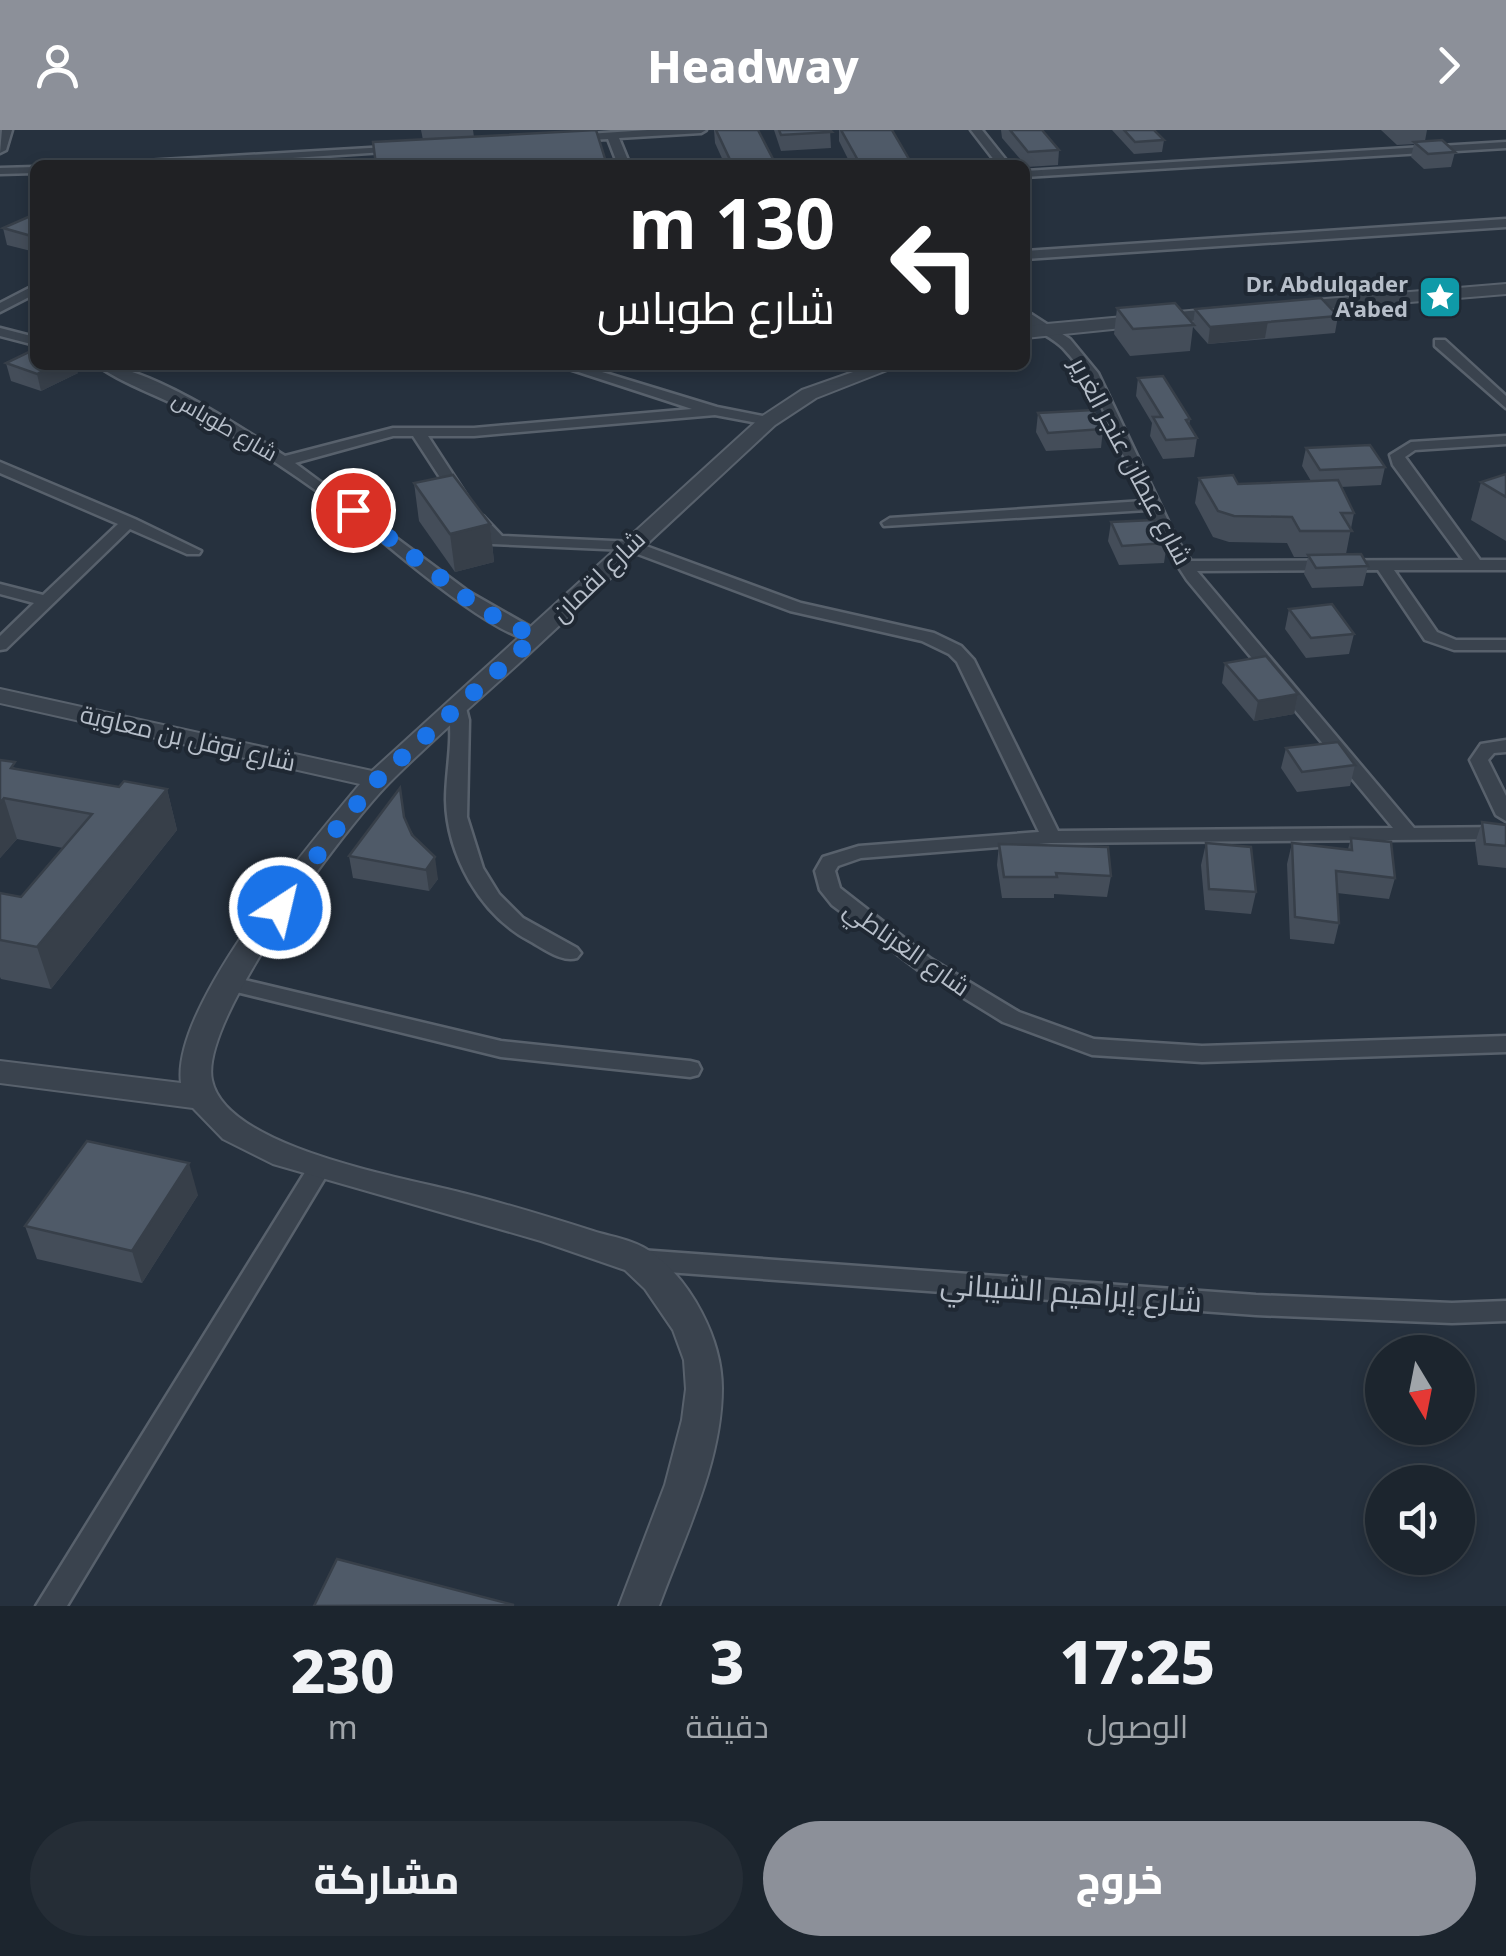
<!DOCTYPE html>
<html lang="ar">
<head>
<meta charset="utf-8">
<style>
  :root { --surface:#1c252e; --page:#252d36; --text:#f1f3f6; --muted:#a0a5aa; --line:#3a424a; --accent:#8c9099 }
  body { margin:0; font-family:"Noto Sans",Cairo,sans-serif; background:var(--page); color:var(--text); direction:rtl; height:100vh; display:flex; flex-direction:column; font-size:38px; white-space:nowrap }
  * { box-sizing:border-box; margin:0 }
  p { font-size:32px; color:var(--muted) }
  .icon { flex:none; width:55px; height:55px; fill:none; stroke:currentColor; stroke-width:2; stroke-linecap:round; stroke-linejoin:round }
  .map { position:relative; height:1476px; overflow:hidden; direction:ltr }
  .panel { display:flex; flex-direction:column; background:var(--surface); flex:1 }
  .panel>* { flex:none }
  .banner { position:absolute; left:30px; top:30px; width:1000px; height:210px; border-radius:15px; box-shadow:0 5px 15px #0003,0 0 0 2px var(--line); direction:rtl; background:#202124; color:#fff; overflow:hidden }
  .needle { width:65px; rotate:170deg }
  .controls { position:absolute; left:1365px; top:1205px; display:grid; gap:20px }
  .controls a { display:grid; place-items:center; width:110px; height:110px; border-radius:50%; background:var(--surface); box-shadow:0 5px 15px #0003,0 0 0 2px var(--line); font-size:50px }
  .pin { position:absolute; display:grid; place-items:center; width:85px; height:85px; color:#fff; margin:-42px; border:5px solid #fff; border-radius:50%; box-shadow:0 2px 10px #0007 }
  .me { position:absolute; width:110px; margin:-55px; rotate:35deg; stroke-linejoin:round; filter:drop-shadow(0 0 8px #0008) }
  .turn { display:flex; align-items:center; gap:35px; height:210px; padding:0 30px; font-size:45px }
  .turn .icon { width:130px; height:130px; stroke-width:2.5 }
  .turn b { display:block; font-size:70px; line-height:85px }
  .eta { display:flex; justify-content:space-evenly; align-items:center; height:170px; text-align:center }
  .eta b { font-size:60px; font-weight:800; line-height:70px }
  .primary-button { display:flex; gap:20px; margin-top:auto; padding:20px 30px }
  .primary-button a { flex:1; height:115px; border-radius:60px; background:var(--accent); color:#fff; font-size:40px; font-weight:800; line-height:115px; text-align:center }
  .primary-button a+a { background:var(--page); color:var(--text) }
  header { display:flex; justify-content:space-between; align-items:center; height:130px; padding:0 30px; background:var(--accent); color:#fff; font-size:45px; font-weight:800 }
  .map>svg:first-child { display:block }
  .lines { fill:none; stroke-linecap:round; stroke-linejoin:round }
  .minor-casing { stroke:#58616c; stroke-width:5 }
  .tertiary-casing { stroke:#58616c; stroke-width:4 }
  .minor { fill:#3a434e; fill-rule:evenodd }
  .tertiary { fill:#3a434e; fill-rule:evenodd }
  .wall { fill:#444d59 }
  .shaded-wall { fill:#373f49 }
  .building { fill:#4f5a68; stroke:#373f49; stroke-width:2.5 }
  .route { stroke:#1a73e8; stroke-width:18; stroke-dasharray:0 32.4 }
  .labels { text-anchor:middle; stroke-width:8; stroke-linejoin:round; paint-order:stroke }
  .far-poi-label { font-size:22px; font-weight:bold; fill:#b6bec9; stroke:#1f2833; text-anchor:end }
  .far-street-label { font-size:22px; fill:#b6bec9; stroke:#1f2833 }
  .street-label { font-size:25px; fill:#b6bec9; stroke:#1f2833 }
  .near-street-label { font-size:30px; fill:#b6bec9; stroke:#1f2833 }
</style>
</head>
<body>
<header><svg class="icon" aria-label="forward" viewBox="0 0 24 24"><path d="M9 5l7 7-7 7"/></svg>Headway<svg class="icon" aria-label="person" viewBox="0 0 24 24"><circle cx="12" cy="8" r="4"/><path d="M4 21q1-7 8-7t8 7"/></svg></header>
<div class="map">
<svg width="1506" height="1476" viewBox="0 0 1506 1476">
  <rect width="100%" height="100%" fill="#26313e"/>
  <g class="lines">
    <g class="minor-casing">
      <g id="minor">
        <polygon points="2,0 12,0 6,20 0,23"/>
        <polygon points="648,0 706,0 701,3 619,8 630,35 618,35 608,9 573,11 567,8 573,5"/>
        <polygon points="971,0 982,0 1010,35 998,35"/>
        <polygon points="1506,12 1506,18 1025,47 1025,41"/>
        <polygon points="404,16 404,20 400,21 182,35 122,35 128,32"/>
        <polygon points="35,37 35,43 0,44 0,38"/>
        <polygon points="1506,89 1506,97 1025,129 1025,121"/>
        <polygon points="35,155 35,164 0,182 0,173"/>
        <path d="M1025,180L1070,209L1098,243L1177,410L1191,431L1463,430L1393,335L1390,325L1411,312L1506,306V314L1415,320L1405,327L1480,430H1506V440H1394L1437,502L1456,510H1506V520H1454L1425,510L1378,440L1197,441L1414,698L1506,697V709L1051,713L861,728L838,736L835,741L840,758L931,829L1019,882L1094,909L1202,916L1506,906V922L1202,932L1092,925L1003,892L917,839L832,775L820,760L815,741L823,727L859,716L1039,702L957,532L949,524L922,511L790,481L627,420L492,414L469,389L471,386H483L502,406L635,412L801,473L934,503L961,516L974,530L1058,701L1393,698L1187,450L1161,410L1147,380L884,396L882,393L890,388L1143,371C1121,323 1100,256 1063,218C1052,207 1037,202 1025,191Z"/>
        <polygon points="0,198 35,207 35,215 0,206"/>
        <polygon points="1435,210 1445,210 1506,266 1506,278 1435,216"/>
        <path d="M97,235C147,235 242,298 285,326L393,298H474L692,279L557,235H579L717,277L768,287L775,291L768,295L715,285L474,306H428L467,366L459,371L454,369L413,306H393L295,333L469,462L541,503L544,507L541,511C506,516 405,430 376,406C321,361 261,321 199,286C171,271 120,253 97,235Z"/>
        <polygon points="0,332 135,389 201,421 199,424 187,424 130,399 6,519 0,520 0,506 34,473 0,464 0,454 43,465 118,394 0,343"/>
        <path d="M457,573L466,578L469,590L467,687L483,738L499,764L523,788L577,818L581,823L577,828C561,833 543,818 528,810C480,784 447,725 446,670C446,639 454,610 448,578Z"/>
        <polygon points="1506,610 1506,622 1494,623 1488,630 1506,666 1506,691 1496,685 1470,630 1481,614"/>
        <polygon points="228,846 501,911 690,931 698,933 701,939 698,945 690,947 501,927 220,858 217,853 220,848"/>
        <polygon points="320,1028 328,1031 332,1037 328,1043 67,1476 36,1476 312,1031"/>
        <polygon points="640,1120 1256,1165 1452,1173 1506,1171 1506,1191 1452,1193 1256,1185 640,1140 631,1137 628,1130 631,1123"/>
      </g>
    </g>
    <g class="tertiary-casing">
      <g id="tertiary">
        <polygon points="1506,154 1506,164 1290,182 1281,177 1290,172"/>
        <polygon points="1233,177 1242,182 1239,186 1025,208 1025,196"/>
        <path d="M873,235H900L816,268L775,295C689,375 603,454 518,534C475,573 430,612 389,653C345,698 199,890 212,950C226,1019 408,1048 467,1064C510,1075 552,1088 593,1101C612,1107 635,1110 651,1122C691,1150 722,1209 722,1258C722,1333 684,1407 659,1476H619L665,1355L682,1290L686,1259L684,1230L673,1200L645,1159L625,1140L541,1111L273,1034L223,1009L193,978L0,953V931L181,953C171,876 310,714 360,654L0,573V559L372,641L761,287L802,260Z"/>
      </g>
    </g>
    <use href="#minor" class="minor"/>
    <use href="#tertiary" class="tertiary"/>
  </g>
  <g class="wall">
    <polygon points="421,0 473,0 474,7 423,10"/>
    <polygon points="714,0 758,0 774,31 774,35 725,35 715,13"/>
    <polygon points="774,0 830,0 831,18 781,21"/>
    <polygon points="839,0 892,0 909,29 909,35 851,35 839,11"/>
    <polygon points="1001,0 1042,0 1059,20 1058,35 1027,37 1002,8"/>
    <polygon points="1112,0 1154,0 1164,10 1162,22 1134,24"/>
    <polygon points="1381,0 1427,0 1425,11 1455,22 1451,37 1424,39 1411,27 1414,14 1397,15"/>
    <polygon points="35,84 35,122 7,115 3,98"/>
    <polygon points="1117,178 1193,194 1195,179 1338,186 1335,203 1208,214 1193,197 1190,221 1130,226 1114,204"/>
    <polygon points="6,233 78,243 41,261 11,251"/>
    <polygon points="1138,248 1190,289 1189,296 1197,308 1194,327 1163,329 1150,306 1152,293 1136,266"/>
    <polygon points="1038,283 1103,299 1101,318 1046,321 1036,302"/>
    <polygon points="1306,318 1385,337 1381,355 1341,357 1354,383 1346,424 1368,436 1363,456 1312,458 1304,444 1308,427 1294,427 1287,413 1229,412 1213,407 1195,373 1199,348 1238,354 1311,351 1302,336"/>
    <polygon points="1506,344 1506,411 1471,390 1481,352"/>
    <polygon points="414,353 490,394 494,432 455,442 419,391"/>
    <polygon points="1111,392 1167,413 1164,433 1119,435 1108,411"/>
    <polygon points="1289,479 1354,504 1349,524 1306,528 1285,499"/>
    <polygon points="1225,533 1298,564 1294,584 1254,591 1222,553"/>
    <polygon points="1286,618 1355,635 1350,656 1297,662 1281,638"/>
    <polygon points="0,630 17,639 119,657 167,659 177,700 51,859 1,849 0,847 0,763 21,767 63,718 17,709 0,728"/>
    <polygon points="404,688 438,749 429,761 353,748 349,726"/>
    <polygon points="1482,692 1506,695 1506,738 1478,735 1475,713"/>
    <polygon points="1351,708 1395,748 1389,769 1337,763 1339,793 1334,814 1290,809 1287,734 1292,713 1348,719"/>
    <polygon points="1206,713 1256,762 1251,784 1205,780 1201,735"/>
    <polygon points="999,714 1111,746 1107,767 1054,764 1054,768 1002,768 997,735"/>
    <polygon points="198,1065 142,1153 37,1129 25,1096"/>
  </g>
  <g class="shaded-wall">
    <polygon points="1268,191 1265,208 1208,214 1210,197"/>
    <polygon points="54,235 76,235 78,243 41,261 37,244"/>
    <polygon points="490,394 494,432 455,442 450,404"/>
    <polygon points="1298,564 1294,584 1254,591 1258,571"/>
    <polygon points="167,659 177,700 51,859 37,817"/>
    <polygon points="4,668 17,709 0,728 0,673"/>
    <polygon points="435,727 438,749 429,761 426,740"/>
    <polygon points="189,1033 198,1065 142,1153 132,1121"/>
  </g>
  <g class="building">
    <polygon points="596,0 607,35 376,35 373,12"/>
    <polygon points="716,0 758,0 774,31 732,34"/>
    <polygon points="779,0 830,0 832,2 781,5"/>
    <polygon points="841,0 892,0 909,29 859,32"/>
    <polygon points="1010,0 1042,0 1059,20 1028,22"/>
    <polygon points="1124,0 1154,0 1164,10 1135,12"/>
    <polygon points="1442,10 1455,22 1428,24 1414,12"/>
    <polygon points="35,84 35,107 3,98"/>
    <polygon points="1321,168 1338,186 1210,197 1195,179"/>
    <polygon points="1175,173 1194,195 1133,199 1117,178"/>
    <polygon points="35,219 35,235 54,235 37,244 6,233"/>
    <polygon points="1163,246 1190,289 1186,290 1197,308 1166,310 1153,287 1162,287 1138,248"/>
    <polygon points="1093,280 1103,299 1048,303 1038,283"/>
    <polygon points="1370,315 1385,337 1320,340 1306,318"/>
    <polygon points="1506,344 1506,367 1481,352"/>
    <polygon points="453,345 490,394 450,404 414,353"/>
    <polygon points="1233,345 1238,354 1338,350 1354,383 1341,383 1352,401 1300,401 1292,387 1234,386 1218,381 1199,348"/>
    <polygon points="1154,390 1167,413 1122,416 1111,392"/>
    <polygon points="1361,424 1368,436 1316,438 1308,425"/>
    <polygon points="1332,474 1354,504 1311,508 1289,479"/>
    <polygon points="1266,526 1298,564 1258,571 1225,533"/>
    <polygon points="1338,612 1355,635 1302,642 1286,618"/>
    <polygon points="0,630 15,632 11,638 119,657 124,651 167,659 37,817 0,810 0,763 21,767 92,684 4,668 0,673"/>
    <polygon points="400,658 404,687 412,705 435,727 426,740 349,726"/>
    <polygon points="1482,692 1506,695 1506,716 1485,714"/>
    <polygon points="1351,708 1391,712 1395,748 1336,741 1339,793 1295,787 1292,713 1352,720"/>
    <polygon points="1206,713 1251,717 1256,762 1209,759"/>
    <polygon points="999,714 1108,717 1111,746 1056,743 1057,747 1004,747"/>
    <polygon points="87,1011 189,1033 132,1121 25,1096"/>
    <polygon points="337,1429 514,1475 314,1476"/>
  </g>
  <g class="lines">
    <polyline class="route" points="280,778 334,702 377,650 535,507 482,480 353,380"/>
  </g>
  <defs>
    <g id="sight-square" transform="scale(2.25)"><rect x="-9" y="-9" width="18" height="18" rx="4" fill="#0f9aa8" stroke="#1f2833"/><path d="M0-6L1.8-2.2L6-1.7L2.9 1.2L3.7 5.4L0 3.3L-3.7 5.4L-2.9 1.2L-6-1.7L-1.8-2.2Z" fill="#fff"/></g>
  </defs>
  <g fill-rule="evenodd">
    <use href="#sight-square" x="1440" y="167"/>
  </g>
  <g class="labels">
    <g class="far-poi-label">
      <text x="1408" y="162">Dr. Abdulqader<tspan x="1408" dy="25">A'abed</tspan></text>
    </g>
    <g class="far-street-label">
      <text transform="translate(225 296) rotate(30)" y="8">شارع طوباس</text>
    </g>
    <g class="street-label">
      <text transform="translate(1131 331) rotate(62)" y="9">شارع عبطان عنجر الغرير</text>
      <text transform="translate(598 446) rotate(-44)" y="9">شارع لقمان</text>
      <text transform="translate(188 608) rotate(13)" y="9">شارع نوفل بن معاوية</text>
      <text transform="translate(907 818) rotate(35)" y="9">شارع الغرناطي</text>
    </g>
    <g class="near-street-label">
      <text transform="translate(1071 1163) rotate(4)" y="10">شارع إبراهيم الشيباني</text>
    </g>
  </g>
</svg>
<div class="controls">
<a><svg class="needle" viewBox="-14 -14 28 28"><path d="M0-13l5 13h-10z" fill="#e53935"/><path d="M0 13l5-13h-10z" fill="#a0a5aa"/></svg></a>
<a><svg class="icon" aria-label="sound" viewBox="0 0 24 24"><path d="M4 9h4l5-4v14l-5-4H4zM17 9q2 3 0 6"/></svg></a>
</div>
<div class="pin" style="left:353px;top:380px;background:#d93025"><svg class="icon" aria-label="arrive" viewBox="0 0 24 24"><path d="M6 21V4h12l-3 4 3 4H6"/></svg></div>
<svg class="me" style="left:280px;top:778px" viewBox="-20 -20 40 40"><circle r="17" fill="#1a73e8" stroke="#fff" stroke-width="3"/><path d="M0-11L8 9 0 5-8 9z" fill="#fff"/></svg>
<div class="banner">
<div class="turn"><svg class="icon" aria-label="left" viewBox="0 0 24 24"><path d="M17 20v-9H6M10 6l-5 5 5 5"/></svg><div><b>130 m</b>شارع طوباس</div></div>
</div>
</div>
<section class="panel">
<div class="eta">
<div><b>17:25</b><p>الوصول</p></div>
<div><b>3</b><p>دقيقة</p></div>
<div><b>230</b><p>m</p></div>
</div>
<div class="primary-button"><a>خروج</a><a>مشاركة</a></div>
</section>
</body>
</html>
